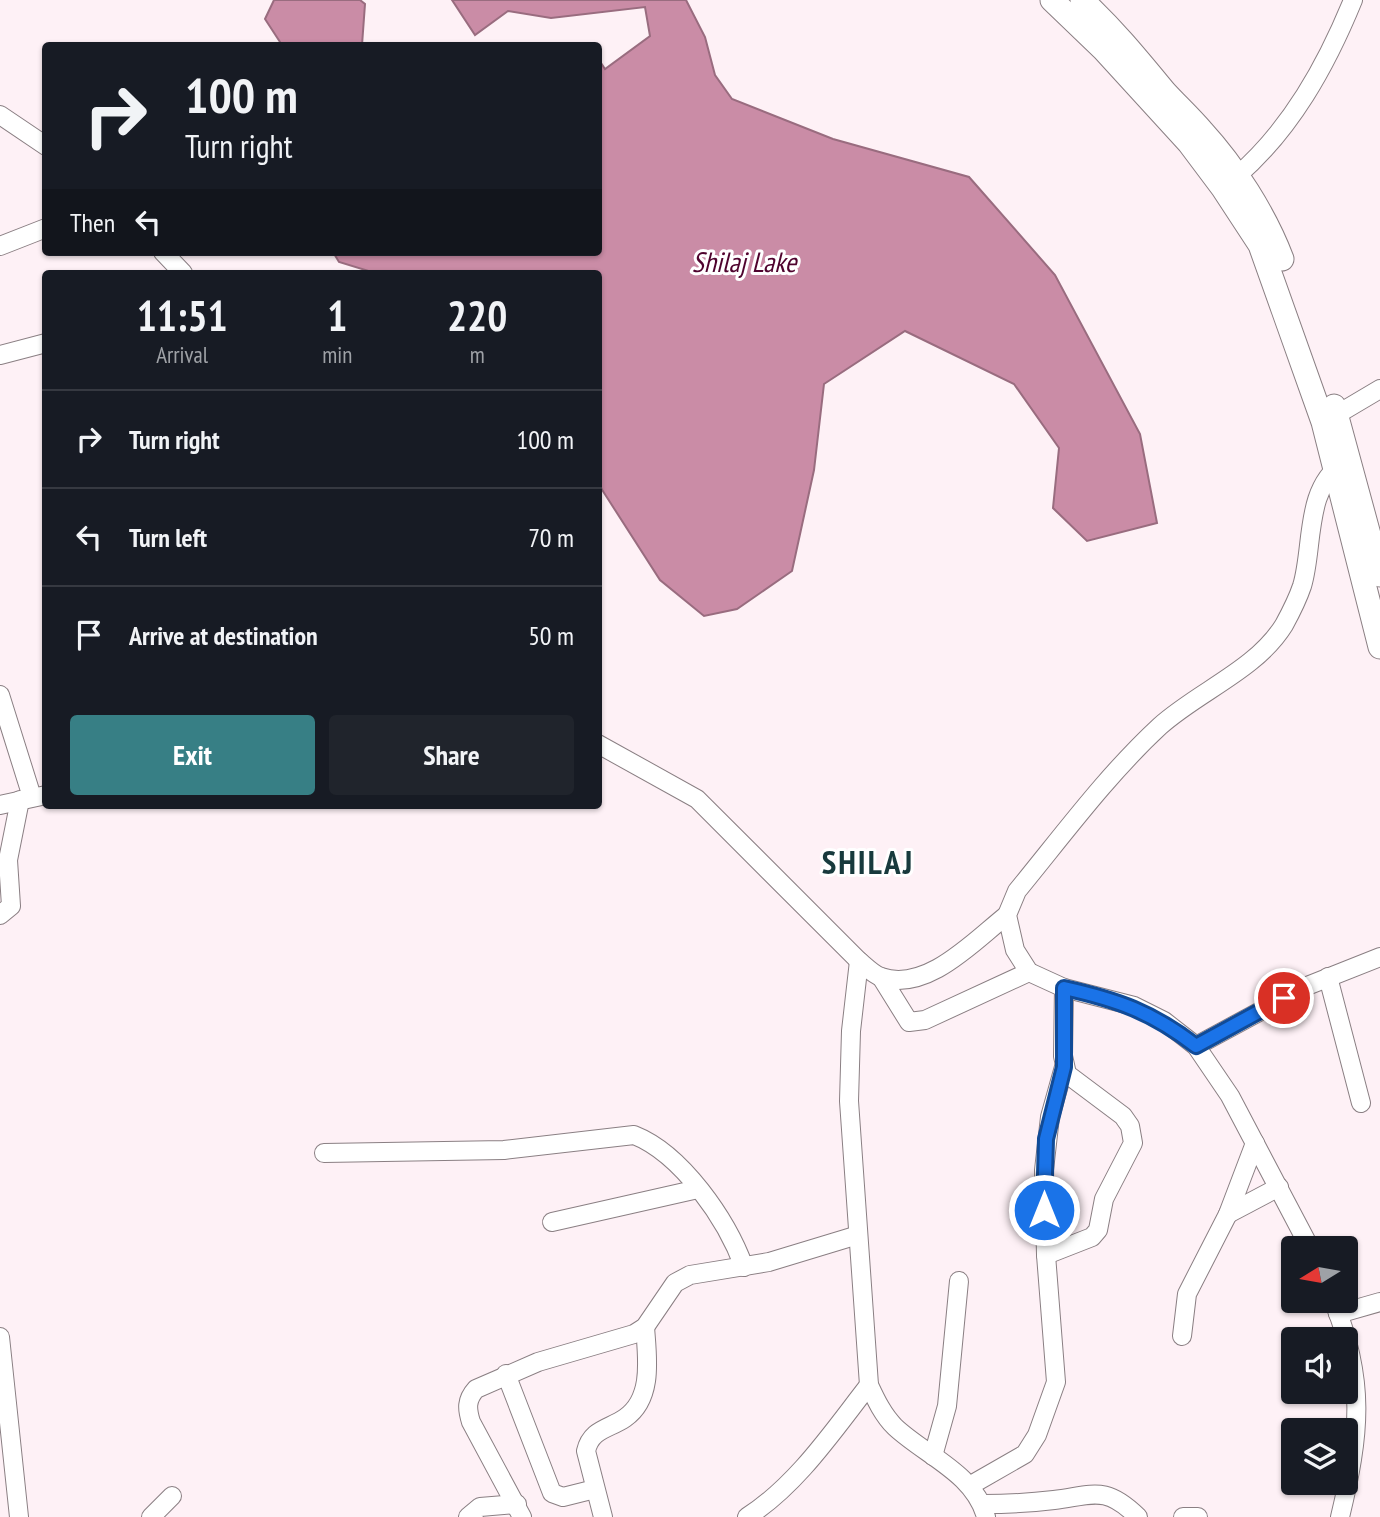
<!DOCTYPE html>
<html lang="en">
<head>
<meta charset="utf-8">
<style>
  :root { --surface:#171b24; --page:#20242c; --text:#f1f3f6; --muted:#9ea1a6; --line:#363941; --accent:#377f85 }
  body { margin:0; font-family:"PT Sans Narrow",sans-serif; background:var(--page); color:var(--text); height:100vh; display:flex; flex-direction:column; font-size:26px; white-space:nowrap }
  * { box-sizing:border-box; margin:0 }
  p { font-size:23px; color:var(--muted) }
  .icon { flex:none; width:38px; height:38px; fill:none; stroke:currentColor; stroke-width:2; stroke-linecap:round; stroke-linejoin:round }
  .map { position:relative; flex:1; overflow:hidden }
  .sheet { position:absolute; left:42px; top:270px; width:560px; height:539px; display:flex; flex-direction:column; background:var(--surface); border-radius:7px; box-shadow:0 2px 5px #0004 }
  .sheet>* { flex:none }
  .guide { position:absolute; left:42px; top:42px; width:560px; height:214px; border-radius:7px; box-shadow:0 2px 5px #0004; background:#171b24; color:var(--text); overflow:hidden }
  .needle { width:46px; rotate:259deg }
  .controls { position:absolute; left:1281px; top:1236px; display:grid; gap:14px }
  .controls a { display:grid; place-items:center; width:77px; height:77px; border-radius:7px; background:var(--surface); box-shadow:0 2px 5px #0004; font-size:35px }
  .pin { position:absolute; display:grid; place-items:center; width:60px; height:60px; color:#fff; margin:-30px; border:4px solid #fff; border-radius:50%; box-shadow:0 2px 7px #0007 }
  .me { position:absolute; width:77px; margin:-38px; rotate:0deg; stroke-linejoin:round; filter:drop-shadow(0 0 5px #0008) }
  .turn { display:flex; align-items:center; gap:24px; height:147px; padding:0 28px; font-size:32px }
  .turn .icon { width:91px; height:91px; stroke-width:2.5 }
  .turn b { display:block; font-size:49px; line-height:60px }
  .then { display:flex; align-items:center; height:66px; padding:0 28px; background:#0003; gap:14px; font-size:26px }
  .eta { display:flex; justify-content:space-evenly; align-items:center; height:119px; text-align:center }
  .eta b { font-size:42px; font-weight:700; line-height:49px }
  .action { display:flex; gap:14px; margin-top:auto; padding:14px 28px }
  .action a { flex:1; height:80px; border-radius:7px; background:var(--accent); color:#fff; font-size:28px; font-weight:700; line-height:80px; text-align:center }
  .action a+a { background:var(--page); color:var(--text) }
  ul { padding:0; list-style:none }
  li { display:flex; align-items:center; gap:21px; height:98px; padding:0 28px; border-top:2px solid var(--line) }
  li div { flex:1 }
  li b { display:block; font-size:26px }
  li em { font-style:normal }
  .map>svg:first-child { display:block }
  .water { fill:#ca8ca6; stroke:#996c7f; stroke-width:2 }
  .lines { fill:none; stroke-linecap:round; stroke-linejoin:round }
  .minor-casing { stroke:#8a7f83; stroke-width:20 }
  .major-casing { stroke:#8a7f83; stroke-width:25 }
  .minor { stroke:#fff; stroke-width:18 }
  .major { stroke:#fff; stroke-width:23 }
  .route-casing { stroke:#114b97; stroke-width:18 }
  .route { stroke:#1a73e8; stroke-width:12 }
  .labels { text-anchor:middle; stroke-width:6; stroke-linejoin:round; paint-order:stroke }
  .water-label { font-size:28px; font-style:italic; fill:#4f032e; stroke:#fff }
  .district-label { font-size:33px; font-weight:bold; letter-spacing:2px; fill:#183a3d; stroke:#fff }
</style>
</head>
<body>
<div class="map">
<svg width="1380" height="1517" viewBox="0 0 1380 1517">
  <rect width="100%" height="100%" fill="#fef1f6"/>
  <g class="water">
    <polygon points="274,0 360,0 365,4 362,45 282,45 265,19"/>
    <polygon points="452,0 686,0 705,37 715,75 732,99 833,139 969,177 1055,275 1140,434 1157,523 1087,541 1053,508 1059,448 1014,384 905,331 824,384 814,470 792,571 737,609 704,616 660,580 599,485 598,273 375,273 339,262 333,252 598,252 599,60 605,69 650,36 645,7 551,18 508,11 475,35"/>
  </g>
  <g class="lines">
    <g class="minor-casing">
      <g id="minor">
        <polyline points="0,115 46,146"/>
        <path d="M1237,176C1291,129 1326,66 1353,0"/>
        <polyline points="0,246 46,228"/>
        <polyline points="163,252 183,273"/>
        <polyline points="0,355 46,343"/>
        <polyline points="1326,421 1380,389"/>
        <polyline points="0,695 32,797"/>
        <path d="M598,744L697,799L859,961C865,966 874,975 881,977C927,993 975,940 1007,915"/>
        <polyline points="0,805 46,795"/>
        <polyline points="0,915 11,906 8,860 20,800"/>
        <path d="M859,961L851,1031L849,1101L869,1385C876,1400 883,1415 895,1427C926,1456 974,1473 986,1517"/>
        <polyline points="881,977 909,1022 925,1020 1029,972"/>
        <polyline points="1328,977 1361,1103"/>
        <polyline points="1196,1046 1307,986 1380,957"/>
        <path d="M324,1153L504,1150L634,1135C682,1154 727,1220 744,1267"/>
        <polyline points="1228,1214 1279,1187"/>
        <polyline points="552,1222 698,1189"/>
        <path d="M1310,1248L1230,1096L1196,1046L1164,1021L1134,1006L1064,988L1029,972L1015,950L1007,915L1017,891C1063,835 1107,775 1160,726C1199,691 1256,670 1284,625C1290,614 1298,598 1302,586C1314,547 1304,489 1343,463"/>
        <polyline points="1046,1255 1092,1237 1098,1230 1104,1199 1133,1143 1130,1126 1123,1116 1067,1074 1063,1056 1064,988"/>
        <path d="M1333,1300C1366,1381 1360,1434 1340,1517"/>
        <polyline points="1338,1314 1380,1302"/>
        <polyline points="1182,1336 1187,1294 1228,1214 1255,1143"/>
        <polyline points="0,1337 19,1517"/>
        <polyline points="506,1374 552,1493 563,1497 595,1489"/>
        <polyline points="933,1456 947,1406 959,1281"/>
        <polyline points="971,1485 1025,1454 1037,1435 1056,1382 1046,1255 1044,1170 1050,1117 1064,1067"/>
        <path d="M983,1504C1006,1504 1030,1503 1054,1500C1094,1495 1105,1485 1138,1517"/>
        <polyline points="151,1517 172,1496"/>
        <polyline points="468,1517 480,1507 517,1504"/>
        <path d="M522,1517L471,1422C467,1409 466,1400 476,1389L538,1362L634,1334L645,1327L675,1283L690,1275L769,1262L858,1235"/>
        <path d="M603,1517L586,1451C591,1429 609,1429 625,1418C654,1398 647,1356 645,1327"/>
        <path d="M747,1517C797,1485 833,1431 869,1385"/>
        <polyline points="1183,1517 1198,1517"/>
      </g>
    </g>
    <g class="major-casing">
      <g id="major">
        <polyline points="1052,0 1104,50 1189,143 1222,187 1260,245 1323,422 1380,647"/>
        <path d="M1082,0C1115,31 1136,57 1165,92C1177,105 1190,117 1202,131C1234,166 1265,214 1282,259"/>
        <polyline points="1334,406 1380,575"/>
      </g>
    </g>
    <use href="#minor" class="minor"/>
    <use href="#major" class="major"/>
  </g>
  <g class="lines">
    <g class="route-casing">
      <path id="route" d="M1044,1210L1046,1139L1064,1067V988C1118,1000 1152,1012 1196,1046L1284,998"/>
    </g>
    <use href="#route" class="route"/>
  </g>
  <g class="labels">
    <g class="water-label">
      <text x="744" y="272">Shilaj Lake</text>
    </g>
    <g class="district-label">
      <text x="868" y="874">SHILAJ</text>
    </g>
  </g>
</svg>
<div class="controls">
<a><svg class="needle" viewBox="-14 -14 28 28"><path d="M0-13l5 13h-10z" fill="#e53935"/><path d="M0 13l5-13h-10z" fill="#9ea1a6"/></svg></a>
<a><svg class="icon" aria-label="sound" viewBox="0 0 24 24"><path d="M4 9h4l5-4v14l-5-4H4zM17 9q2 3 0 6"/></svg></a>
<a><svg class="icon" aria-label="layers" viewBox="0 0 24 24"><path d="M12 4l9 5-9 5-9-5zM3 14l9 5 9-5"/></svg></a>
</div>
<div class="pin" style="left:1284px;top:998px;background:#d93025"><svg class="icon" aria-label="arrive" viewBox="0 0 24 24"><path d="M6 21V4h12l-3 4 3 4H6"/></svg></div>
<svg class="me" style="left:1044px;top:1210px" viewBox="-20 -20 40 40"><circle r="17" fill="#1a73e8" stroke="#fff" stroke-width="3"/><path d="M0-11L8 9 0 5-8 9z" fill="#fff"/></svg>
<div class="guide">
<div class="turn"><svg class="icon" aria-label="right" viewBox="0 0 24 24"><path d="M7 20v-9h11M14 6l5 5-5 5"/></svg><div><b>100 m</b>Turn right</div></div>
<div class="then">Then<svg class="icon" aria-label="left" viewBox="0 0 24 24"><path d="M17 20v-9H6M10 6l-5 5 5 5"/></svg></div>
</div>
<section class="sheet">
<div class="eta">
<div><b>11:51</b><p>Arrival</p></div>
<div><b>1</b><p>min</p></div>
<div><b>220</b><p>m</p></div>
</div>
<ul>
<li><svg class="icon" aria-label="right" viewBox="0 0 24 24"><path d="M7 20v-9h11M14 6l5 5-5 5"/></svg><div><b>Turn right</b></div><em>100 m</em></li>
<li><svg class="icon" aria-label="left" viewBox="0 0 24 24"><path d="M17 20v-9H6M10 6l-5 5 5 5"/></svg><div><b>Turn left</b></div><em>70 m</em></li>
<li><svg class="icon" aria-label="arrive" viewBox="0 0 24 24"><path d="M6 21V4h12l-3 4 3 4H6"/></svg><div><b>Arrive at destination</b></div><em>50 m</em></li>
</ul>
<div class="action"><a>Exit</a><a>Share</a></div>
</section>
</div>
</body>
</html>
